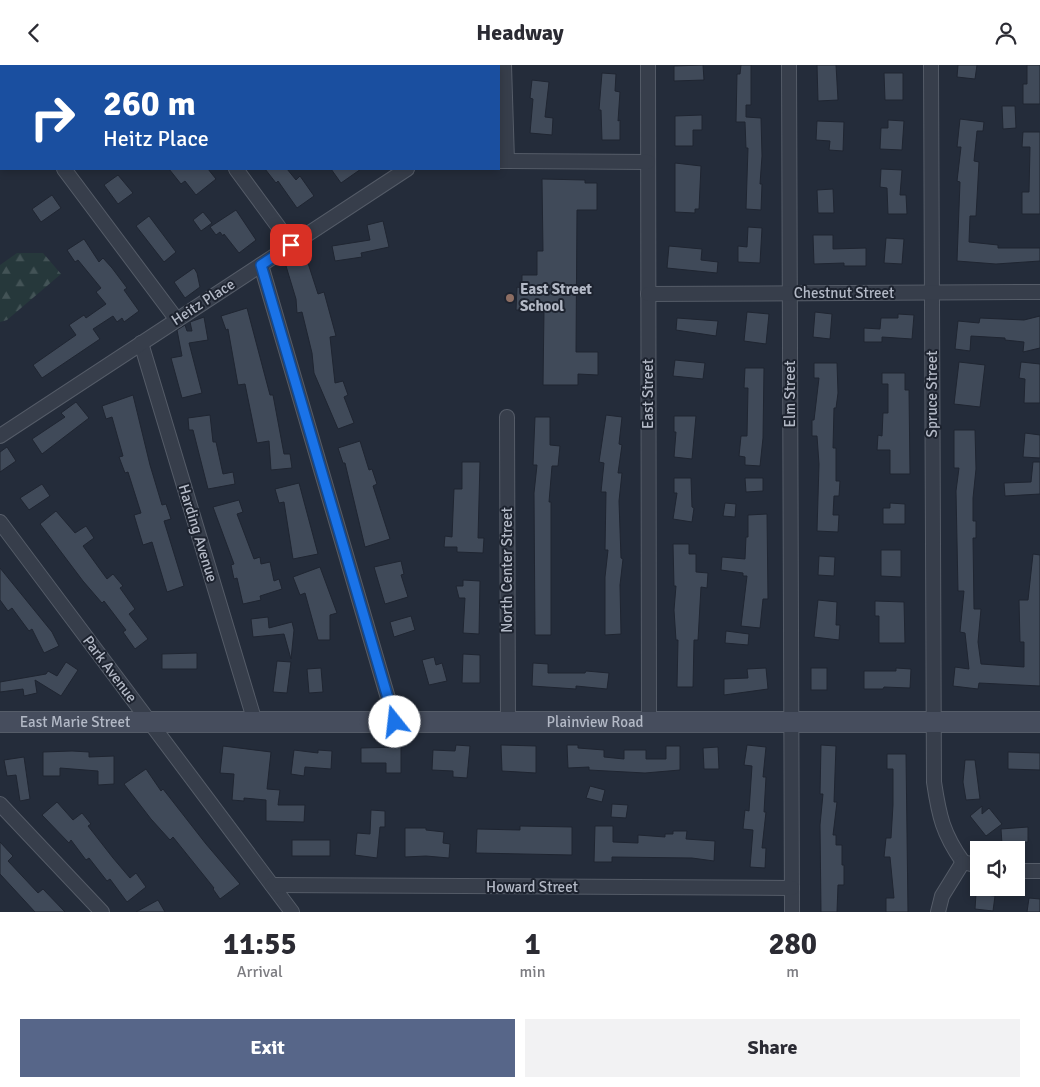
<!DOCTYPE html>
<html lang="en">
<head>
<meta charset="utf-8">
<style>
  :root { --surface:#fff; --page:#f2f2f3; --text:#2b2b33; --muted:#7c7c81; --accent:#576689 }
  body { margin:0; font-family:Signika,sans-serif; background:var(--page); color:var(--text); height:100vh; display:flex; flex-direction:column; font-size:19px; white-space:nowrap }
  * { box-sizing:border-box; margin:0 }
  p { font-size:16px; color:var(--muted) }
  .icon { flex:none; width:28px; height:28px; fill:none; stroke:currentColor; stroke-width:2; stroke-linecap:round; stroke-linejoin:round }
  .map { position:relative; height:847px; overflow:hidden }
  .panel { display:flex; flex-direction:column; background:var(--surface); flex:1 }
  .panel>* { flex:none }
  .banner { position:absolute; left:0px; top:0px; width:500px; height:105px; box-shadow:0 2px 8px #0003; background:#1a4fa0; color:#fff; overflow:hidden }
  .buttons { position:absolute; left:970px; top:776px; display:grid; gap:10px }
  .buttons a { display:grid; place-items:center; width:55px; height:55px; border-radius:0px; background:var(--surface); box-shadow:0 2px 8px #0003; font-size:25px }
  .pin { position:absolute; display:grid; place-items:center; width:42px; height:42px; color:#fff; margin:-21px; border-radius:10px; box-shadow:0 2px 8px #0006 }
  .me { position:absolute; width:55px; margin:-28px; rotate:344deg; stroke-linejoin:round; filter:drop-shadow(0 0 4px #0008) }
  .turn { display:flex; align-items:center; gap:18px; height:105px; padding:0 20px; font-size:22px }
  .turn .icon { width:65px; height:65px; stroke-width:2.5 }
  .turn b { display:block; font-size:35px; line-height:42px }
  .eta { display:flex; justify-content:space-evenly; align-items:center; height:85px; text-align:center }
  .eta b { font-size:30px; font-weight:700; line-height:35px }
  .cta { display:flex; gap:10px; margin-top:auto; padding:10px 20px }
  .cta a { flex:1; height:58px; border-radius:0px; background:var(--accent); color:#fff; font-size:20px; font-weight:700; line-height:58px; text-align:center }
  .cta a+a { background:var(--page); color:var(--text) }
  header { display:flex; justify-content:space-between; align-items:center; height:65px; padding:0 20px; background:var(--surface); font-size:22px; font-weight:700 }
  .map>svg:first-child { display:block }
  .forest { fill:url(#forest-firs) }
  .building { fill:#404a59; stroke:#1f2531 }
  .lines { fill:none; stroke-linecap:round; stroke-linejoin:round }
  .minor-casing { stroke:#555c68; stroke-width:16 }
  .secondary-casing { stroke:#555c68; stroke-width:22 }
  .minor { stroke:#373e4b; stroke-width:14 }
  .secondary { stroke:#464d5d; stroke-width:20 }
  .route-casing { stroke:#114b97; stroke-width:12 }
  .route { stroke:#1a73e8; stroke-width:9 }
  .education-dot { fill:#8d6e63; stroke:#1d232f; stroke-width:2 }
  .labels { text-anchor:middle; stroke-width:4; stroke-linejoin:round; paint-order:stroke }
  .poi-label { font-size:15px; font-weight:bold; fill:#b3b9c6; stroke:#1d232f; text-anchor:start }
  .street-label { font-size:15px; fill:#b3b9c6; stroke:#1d232f }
</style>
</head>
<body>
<header><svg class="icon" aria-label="back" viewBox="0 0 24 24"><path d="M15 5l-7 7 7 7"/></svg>Headway<svg class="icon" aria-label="person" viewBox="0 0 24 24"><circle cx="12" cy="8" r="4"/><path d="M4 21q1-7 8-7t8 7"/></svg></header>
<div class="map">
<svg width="1040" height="847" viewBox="0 0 1040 847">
  <defs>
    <pattern id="forest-firs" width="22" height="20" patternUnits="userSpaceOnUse" patternTransform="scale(1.25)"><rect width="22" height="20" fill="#26383b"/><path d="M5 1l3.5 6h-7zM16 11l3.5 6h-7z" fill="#435356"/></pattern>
  </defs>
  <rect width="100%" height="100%" fill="#242c3a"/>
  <polygon class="forest" points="17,188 43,188 61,209 7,255 0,257 0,200"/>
  <g class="building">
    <polygon points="703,0 704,15 674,16 674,1"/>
    <polygon points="741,0 751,0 751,40 746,40 746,52 761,53 762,91 760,119 762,119 761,145 746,144 748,83 746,83 745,57 736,57 737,9 740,9"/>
    <polygon points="817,0 836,0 838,35 818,36"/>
    <polygon points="958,0 977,0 975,14 957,12"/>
    <polygon points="1027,0 1040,0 1040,39 1023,39 1023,19 1027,19"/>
    <polygon points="602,8 616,9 615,26 620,27 618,56 620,55 620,75 602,75 601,45 599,45"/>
    <polygon points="884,8 903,8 903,35 885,35"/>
    <polygon points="532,15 549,17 545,52 553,53 552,70 530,68 533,34 530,33"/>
    <polygon points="1002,41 1015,41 1016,63 1003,64"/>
    <polygon points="702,50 702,65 693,65 693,81 675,81 675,51"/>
    <polygon points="960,54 984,57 983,66 977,66 974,96 979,97 976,151 970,151 969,177 998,180 998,183 1040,183 1040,196 996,199 957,196 960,117 957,116 961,82 957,82"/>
    <polygon points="888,55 904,56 902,85 880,84 881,63 888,63"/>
    <polygon points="817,56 844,57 843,86 829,85 830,76 816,75"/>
    <polygon points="1023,67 1040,67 1040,149 1022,149 1022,127 1029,127 1030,82 1022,82"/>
    <polygon points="675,98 701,101 699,144 695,144 695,148 675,147"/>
    <polygon points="169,104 208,104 216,114 196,130 185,116 181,119"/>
    <polygon points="265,104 287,104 296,115 300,111 314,131 297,143 278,116 276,118"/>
    <polygon points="331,104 361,104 341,118"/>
    <polygon points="881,104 902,105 900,130 906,130 907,149 888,149 887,123 880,122"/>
    <polygon points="118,110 133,128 118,139 104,120"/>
    <polygon points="542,114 585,115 585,118 597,118 597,145 577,145 576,287 598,287 598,310 578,309 578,320 543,320 544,245 516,245 517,222 522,223 522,210 537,210 537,186 543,186"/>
    <polygon points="833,124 834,148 818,148 817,125"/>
    <polygon points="52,130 61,143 41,157 32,144"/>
    <polygon points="236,145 256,175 239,188 224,169 223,171 220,167 216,170 210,162"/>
    <polygon points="203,147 212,158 201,166 193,155"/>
    <polygon points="149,151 176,187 164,197 136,161"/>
    <polygon points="383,156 389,182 361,188 362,192 335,196 332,181 370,175 367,160"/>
    <polygon points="748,162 762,163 760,198 738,197 738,181 747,182"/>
    <polygon points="813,170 833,170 833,184 866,183 866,201 844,201 844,198 814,199"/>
    <polygon points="886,173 904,174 902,199 884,198"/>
    <polygon points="84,174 99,197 103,193 112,203 127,223 124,225 139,246 124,257 122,253 117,257 113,251 93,264 100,274 42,313 33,300 76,270 69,260 84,250 86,253 106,239 96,227 101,223 78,195 75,197 67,185"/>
    <polygon points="669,181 702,184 701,195 718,197 717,208 667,203"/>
    <polygon points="307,195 318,229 324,227 336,271 330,272 335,318 343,316 348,330 344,332 354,358 338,364 314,308 312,288 302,247 297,248 296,234 286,201"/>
    <polygon points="194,203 197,208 200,222 185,233 174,217"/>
    <polygon points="247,243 270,330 273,330 284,389 290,389 292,403 271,405 269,376 257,378 245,319 238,320 228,264 226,265 221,251"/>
    <polygon points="747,247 769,249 766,279 744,276"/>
    <polygon points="815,247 832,249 830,274 813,272"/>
    <polygon points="898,249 914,250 912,274 882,272 882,277 864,277 864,263 880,264 881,253 898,253"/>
    <polygon points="1040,251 1040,283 1023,287 1024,277 1005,275 1005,273 971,271 970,286 955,284 958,256 979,258 980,253 1024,255"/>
    <polygon points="204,252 208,275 189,278 202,328 182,333 171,293 182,291 177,265 185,260 187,266 192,266 190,257"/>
    <polygon points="677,253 718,256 716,271 676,265"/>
    <polygon points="675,295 705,298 703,314 673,311"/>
    <polygon points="959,297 985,300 980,342 954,339"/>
    <polygon points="1021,297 1040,299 1040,338 1024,338 1025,314 1019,313"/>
    <polygon points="814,298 837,298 838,328 836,343 834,343 833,383 836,383 836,416 840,416 839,431 834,431 833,450 839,450 838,467 817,466 819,399 817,371 812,371 812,355 814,355 819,313 814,313"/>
    <polygon points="745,303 764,303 763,373 760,401 745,400 745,392 739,391 741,371 747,371 748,323 744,323"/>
    <polygon points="882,308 905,308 905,325 909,325 910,409 890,409 890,385 877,385 878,370 882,371 883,348 888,348 888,319 882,319"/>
    <polygon points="133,330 150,400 162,440 166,439 171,454 164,456 184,521 167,527 152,477 143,480 134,450 141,448 128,407 125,408 119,392 123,391 112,352 106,354 102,341"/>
    <polygon points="76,337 89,353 42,389 32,374 65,352 61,348"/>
    <polygon points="210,350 213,377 216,377 223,409 233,407 235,419 208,424 193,365 189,365 188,353"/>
    <polygon points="606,350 622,352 619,379 622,380 618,408 622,408 619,436 621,493 623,494 620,520 621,569 605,570 605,512 608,485 605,485 606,427 601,427 604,398 599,397"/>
    <polygon points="674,351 696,351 692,394 674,392 676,367 674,367"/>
    <polygon points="535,352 550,352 550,380 560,381 558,401 552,401 549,437 551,437 551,570 535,570 534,428 537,400 533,400"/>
    <polygon points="954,365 975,365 976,404 973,433 973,456 976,456 976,473 973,473 974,544 981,544 978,577 981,599 1024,602 1024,577 1020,577 1019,535 1028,535 1033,489 1040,490 1040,621 979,618 978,624 953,621 955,602 969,604 965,568 960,567 964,526 958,526 956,426 959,403 954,403"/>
    <polygon points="1025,368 1040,370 1040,393 1023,392"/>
    <polygon points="360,376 369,405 372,404 377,419 373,421 390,474 365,482 345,398 343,398 338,383"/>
    <polygon points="7,382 16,396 0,407 0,387"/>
    <polygon points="462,397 480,397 478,473 484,473 483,488 457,487 457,482 444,482 445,471 452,472 454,424 462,424"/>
    <polygon points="1033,397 1040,397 1040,429 1005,431 1004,418 1031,417"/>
    <polygon points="674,413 691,413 692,442 694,443 692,457 673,454 677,428 674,428"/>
    <polygon points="745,413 763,413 763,426 746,427"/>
    <polygon points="299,418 318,489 293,494 284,437 279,438 275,424"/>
    <polygon points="42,419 50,431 29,445 20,433"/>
    <polygon points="239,435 243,447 237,449 254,494 260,492 261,499 270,497 274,516 279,514 282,524 260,531 261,535 243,539 237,513 234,514 231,500 234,499 213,442"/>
    <polygon points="725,438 736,439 735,452 723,451"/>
    <polygon points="890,438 905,439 905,459 883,459 883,443 890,443"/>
    <polygon points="56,446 75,468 86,461 94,473 83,481 107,514 113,509 123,521 120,523 135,544 129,549 148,574 135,584 123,567 126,565 104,536 102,538 83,516 40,459"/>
    <polygon points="767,449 768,534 763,534 760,563 741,561 747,511 743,511 743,508 721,505 722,492 745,494 746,472 748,472 748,450"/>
    <polygon points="673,479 689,479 689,489 696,489 696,507 708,508 707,523 701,522 698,575 694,575 693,622 677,622 678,575 676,575 674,545 676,521 674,521"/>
    <polygon points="881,485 901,485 901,512 881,511"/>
    <polygon points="819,491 835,492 834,511 818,510"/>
    <polygon points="401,496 404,509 401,510 408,532 385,539 374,502"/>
    <polygon points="320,502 337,548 330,550 330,575 318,575 305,528 300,530 293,512"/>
    <polygon points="0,503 52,567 59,581 44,588 32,564 29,566 12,543 8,546 0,535"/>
    <polygon points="463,515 480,516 479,569 463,568 465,533 459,533 456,521 463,521"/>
    <polygon points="818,535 837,537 836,560 840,560 839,575 814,572"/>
    <polygon points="875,536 904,537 905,578 879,578 879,551 875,551"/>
    <polygon points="411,551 415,565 394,572 390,557"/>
    <polygon points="268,552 269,563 292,557 294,565 291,594 284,569 253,572 251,554"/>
    <polygon points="726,566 749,569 748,580 725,578"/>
    <polygon points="197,588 197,604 162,604 162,589"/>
    <polygon points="463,589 480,590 480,618 462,618"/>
    <polygon points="434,592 436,600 442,598 447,616 429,620 422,595"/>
    <polygon points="277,596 291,597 287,628 273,627"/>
    <polygon points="66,597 78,605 61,631 35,615 37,628 24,631 23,624 0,627 0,617 46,609 48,606 57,611"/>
    <polygon points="533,598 548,599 548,608 585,608 586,606 609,608 607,624 576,621 576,624 532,621"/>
    <polygon points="321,603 323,627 309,628 307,604"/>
    <polygon points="766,603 768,624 724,630 724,614 748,613 747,604"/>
    <rect x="811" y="603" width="16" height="22"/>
    <polygon points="896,603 911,604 910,623 884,622 883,624 864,624 864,606 896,606"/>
    <polygon points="456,680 470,681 467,713 453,712 453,706 432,705 433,685 455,686"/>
    <polygon points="501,680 536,681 536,708 502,706"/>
    <polygon points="567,680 578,680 578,683 604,685 604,692 624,694 624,685 646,685 646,694 666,694 666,681 680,681 680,705 645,708 589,705 589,702 568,703"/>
    <polygon points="747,680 766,682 763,712 766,712 764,747 766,747 762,783 766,783 765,803 750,802 753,765 743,764 745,745 749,746 752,701 744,700"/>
    <polygon points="821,680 836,681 834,737 837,737 833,770 836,770 836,780 842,780 842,800 844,800 844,820 838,820 837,847 821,847 820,760 823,729 820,729"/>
    <polygon points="223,681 271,687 267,724 280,725 278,740 305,740 304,757 266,756 266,735 244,733 244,736 232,735 234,709 220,708"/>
    <polygon points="401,682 401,708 386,708 386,698 361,698 361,683"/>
    <polygon points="718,682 719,704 704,704 703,683"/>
    <polygon points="294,685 318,688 318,685 332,686 331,704 305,702 304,711 291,709"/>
    <polygon points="72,686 89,687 89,692 114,691 114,719 98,720 98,706 60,703 60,711 43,711 43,687"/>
    <polygon points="1008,687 1040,688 1040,705 1008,704"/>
    <polygon points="887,689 906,689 908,847 886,847 886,833 894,833 890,792 884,792 886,773 891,773 893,740 893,704 887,704"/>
    <polygon points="24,692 30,734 20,736 16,710 7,711 4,695"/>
    <polygon points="965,695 975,695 980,734 966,735 963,717"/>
    <polygon points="146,704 161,726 163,724 206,779 240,819 220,834 213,824 214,823 173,772 170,775 151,754 124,719"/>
    <polygon points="590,721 605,725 602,737 586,733"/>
    <polygon points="57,737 73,755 82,748 91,759 88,761 113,793 130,813 136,808 146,822 127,837 110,814 107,816 89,793 86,795 71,775 69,778 42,750"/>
    <polygon points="612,739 628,740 626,753 611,752"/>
    <polygon points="982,741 982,749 989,743 1002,759 986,771 970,751"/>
    <polygon points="371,745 385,746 385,762 380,762 377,793 355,790 357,768 370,769"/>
    <polygon points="520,761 572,762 572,790 476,788 477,764 520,765"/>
    <polygon points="595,761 613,761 613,777 638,778 638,770 665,772 665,769 673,769 673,766 687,766 686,774 715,776 714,796 692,793 612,792 612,797 594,797"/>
    <polygon points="1028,762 1028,777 1002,779 1001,764"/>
    <polygon points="405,763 426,763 426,765 444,767 443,778 450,779 449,793 426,791 405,792"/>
    <rect x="292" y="775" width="38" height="16"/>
    <polygon points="0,777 13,791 8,796 38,828 43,824 65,847 35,847 0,809"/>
    <polygon points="976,829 995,831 993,846 975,844"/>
    <polygon points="1029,833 1040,834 1040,847 1027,847"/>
    <polygon points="158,835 165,847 136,847"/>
  </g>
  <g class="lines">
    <g class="minor-casing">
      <g id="minor">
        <polyline points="161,0 162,1"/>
        <polyline points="330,0 331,1"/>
        <polyline points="504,0 507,96"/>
        <polyline points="648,0 649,658"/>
        <polyline points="789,0 792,847"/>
        <path d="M931,0L934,717C939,751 943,769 963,797L979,801"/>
        <polyline points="0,18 1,20"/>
        <polyline points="499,96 648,97"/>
        <polyline points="64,104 177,255"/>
        <polyline points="236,104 291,179"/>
        <polyline points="261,200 395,657"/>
        <polyline points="648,229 1040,227"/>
        <polyline points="141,278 255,657"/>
        <polyline points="507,352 508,658"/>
        <polyline points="0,371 407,104"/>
        <polyline points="0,457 292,847"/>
        <polyline points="0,739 102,847"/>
        <polyline points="1016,806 1040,806"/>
        <polyline points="272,820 792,823"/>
        <polyline points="938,847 942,831 963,797"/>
      </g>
    </g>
    <g class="secondary-casing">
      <g id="secondary">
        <path id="s1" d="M0,657H1040"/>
      </g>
    </g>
    <use href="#minor" class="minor"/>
    <use href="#secondary" class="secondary"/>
  </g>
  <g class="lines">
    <g class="route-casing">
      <polyline id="route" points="291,180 261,200 395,657"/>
    </g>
    <use href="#route" class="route"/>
  </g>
  <circle class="education-dot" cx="510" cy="233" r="5"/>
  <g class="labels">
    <g class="poi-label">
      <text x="520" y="229">East Street<tspan x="520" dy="17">School</tspan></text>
    </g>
    <g class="street-label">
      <text x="844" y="233">Chestnut Street</text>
      <text transform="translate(203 237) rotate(-33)" y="5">Heitz Place</text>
      <text transform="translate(648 329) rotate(-90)" y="5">East Street</text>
      <text transform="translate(790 329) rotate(-90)" y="5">Elm Street</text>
      <text transform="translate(932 329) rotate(-90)" y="5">Spruce Street</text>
      <text transform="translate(198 468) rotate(73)" y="5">Harding Avenue</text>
      <text transform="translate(507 505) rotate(-90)" y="5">North Center Street</text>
      <text transform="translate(110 604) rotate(53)" y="5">Park Avenue</text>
      <text dy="5" stroke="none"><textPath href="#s1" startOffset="75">East Marie Street</textPath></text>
      <text dy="5" stroke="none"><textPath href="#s1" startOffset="595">Plainview Road</textPath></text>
      <text x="532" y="827">Howard Street</text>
    </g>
  </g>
</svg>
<div class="buttons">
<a><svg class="icon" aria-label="sound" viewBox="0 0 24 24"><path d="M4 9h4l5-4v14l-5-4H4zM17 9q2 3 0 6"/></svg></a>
</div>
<div class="pin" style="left:291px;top:180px;background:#d93025"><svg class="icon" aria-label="arrive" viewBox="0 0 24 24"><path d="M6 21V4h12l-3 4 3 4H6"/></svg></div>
<svg class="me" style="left:395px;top:657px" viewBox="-20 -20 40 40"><circle r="19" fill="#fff"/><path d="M0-13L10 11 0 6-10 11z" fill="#1a73e8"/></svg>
<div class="banner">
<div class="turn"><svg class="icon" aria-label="right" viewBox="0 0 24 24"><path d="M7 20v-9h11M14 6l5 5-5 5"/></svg><div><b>260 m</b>Heitz Place</div></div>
</div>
</div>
<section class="panel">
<div class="eta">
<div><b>11:55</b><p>Arrival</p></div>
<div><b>1</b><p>min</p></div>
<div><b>280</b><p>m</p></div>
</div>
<div class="cta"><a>Exit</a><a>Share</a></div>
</section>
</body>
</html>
